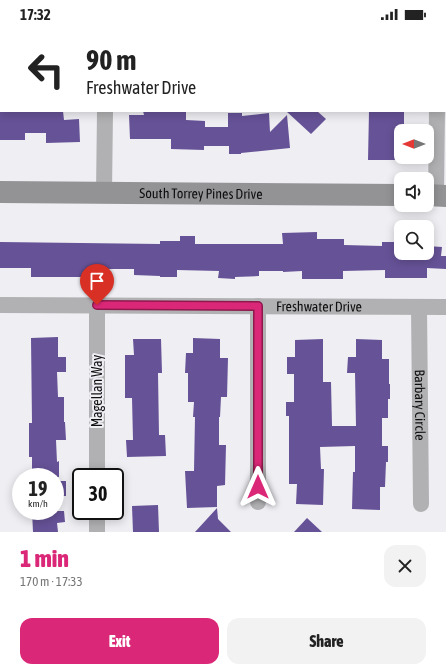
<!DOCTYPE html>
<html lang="en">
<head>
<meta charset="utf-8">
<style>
  :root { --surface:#fff; --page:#f2f2f2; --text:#222; --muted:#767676; --accent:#db2777 }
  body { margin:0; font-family:"Asap Condensed",sans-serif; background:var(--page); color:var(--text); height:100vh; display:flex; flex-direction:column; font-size:15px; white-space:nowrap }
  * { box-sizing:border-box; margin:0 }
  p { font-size:13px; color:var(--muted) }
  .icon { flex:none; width:22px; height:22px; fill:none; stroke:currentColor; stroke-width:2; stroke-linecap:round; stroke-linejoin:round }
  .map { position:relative; height:504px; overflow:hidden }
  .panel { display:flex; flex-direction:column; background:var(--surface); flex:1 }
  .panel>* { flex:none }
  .hud { position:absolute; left:0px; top:0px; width:446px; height:84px; box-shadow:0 2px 10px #0003; background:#fff; color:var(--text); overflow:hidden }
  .needle { width:26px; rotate:270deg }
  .tools { position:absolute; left:394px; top:96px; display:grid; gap:8px }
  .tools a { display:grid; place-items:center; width:40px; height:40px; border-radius:8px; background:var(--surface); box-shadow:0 2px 10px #0003; font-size:20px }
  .speed { position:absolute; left:12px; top:440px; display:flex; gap:8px; font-size:20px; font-weight:700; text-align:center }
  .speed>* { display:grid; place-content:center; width:52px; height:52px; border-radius:50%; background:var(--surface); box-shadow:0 2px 10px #0003; line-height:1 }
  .speed small { font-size:10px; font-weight:400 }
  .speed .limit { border:2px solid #111; border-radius:6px; background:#fff; color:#111 }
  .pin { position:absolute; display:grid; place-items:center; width:34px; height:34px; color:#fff; margin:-41px -17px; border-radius:50% 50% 50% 0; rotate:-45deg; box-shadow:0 0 4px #0007 }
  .pin .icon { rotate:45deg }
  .me { position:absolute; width:44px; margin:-22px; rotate:0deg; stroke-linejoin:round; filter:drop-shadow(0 0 3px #0008) }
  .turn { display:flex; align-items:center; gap:14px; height:84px; padding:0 20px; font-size:18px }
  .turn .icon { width:52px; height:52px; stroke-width:2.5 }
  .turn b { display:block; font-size:28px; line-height:34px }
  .round { display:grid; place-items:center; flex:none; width:42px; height:42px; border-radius:12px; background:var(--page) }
  .overview { display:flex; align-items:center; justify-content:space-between; height:68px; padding:0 20px }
  h1 { font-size:24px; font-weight:800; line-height:30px; color:var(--accent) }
  .cta { display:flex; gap:8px; margin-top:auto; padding:8px 20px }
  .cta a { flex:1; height:46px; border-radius:12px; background:var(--accent); color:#fff; font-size:16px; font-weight:800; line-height:46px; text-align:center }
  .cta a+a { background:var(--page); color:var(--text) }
  .status { display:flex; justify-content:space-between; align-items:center; height:28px; padding:0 20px; background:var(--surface); direction:ltr }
  .status svg { height:11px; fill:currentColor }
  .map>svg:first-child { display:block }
  .building { fill:#665297 }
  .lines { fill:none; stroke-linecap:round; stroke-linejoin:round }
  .minor { stroke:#b1b1b3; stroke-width:16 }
  .secondary { stroke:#939396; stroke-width:22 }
  .route-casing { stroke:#8e194d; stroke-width:10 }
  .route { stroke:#db2777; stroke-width:7 }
  .labels { text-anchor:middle; stroke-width:4; stroke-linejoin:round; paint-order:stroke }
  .street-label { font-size:14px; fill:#0f0f10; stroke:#efeef3 }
</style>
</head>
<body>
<div class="status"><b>17:32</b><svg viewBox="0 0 49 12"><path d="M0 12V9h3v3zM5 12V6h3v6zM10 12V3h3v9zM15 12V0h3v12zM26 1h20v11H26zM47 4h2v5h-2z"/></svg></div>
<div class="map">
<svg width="446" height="504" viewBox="0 0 446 504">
  <rect width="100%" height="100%" fill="#efeef3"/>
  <g class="building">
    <polygon points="0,83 63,83 64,92 79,91 80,114 46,115 46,105 25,105 25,112 0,112"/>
    <polygon points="143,83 186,83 186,92 205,93 205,99 228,99 228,85 242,85 242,88 269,85 270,104 287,87 290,120 241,125 241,126 229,126 229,118 204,118 204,122 171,121 171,111 130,111 129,87 144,87"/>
    <polygon points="286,83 317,83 326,91 311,106"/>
    <polygon points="369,83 404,83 404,103 401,103 401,115 397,115 397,132 368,132"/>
    <polygon points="317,204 317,211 344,211 344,217 382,218 382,214 401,214 401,225 427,225 427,218 442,219 441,228 446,228 446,241 427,240 427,250 385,250 385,242 343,243 343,251 302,251 302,243 283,244 283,243 259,243 259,248 235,249 235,251 218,250 219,243 177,242 177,249 160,249 160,248 134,247 134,241 92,241 92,249 31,249 31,240 0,240 0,214 160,216 160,213 180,213 180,208 195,208 195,216 283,216 282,205"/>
    <polygon points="58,309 58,329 66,329 66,344 57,344 58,369 64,369 64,394 65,394 66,412 56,412 57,434 59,433 59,449 32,449 32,429 29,429 29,395 32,395 31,310"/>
    <polygon points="193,310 220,311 220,330 228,330 227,369 221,369 220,389 219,389 219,417 226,417 225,457 217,458 217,479 187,480 185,443 194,443 195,389 193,389 194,374 188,374 188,345 185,345 186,325 193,325"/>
    <polygon points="133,311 161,311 162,345 158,345 159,407 165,407 166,428 127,429 126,412 133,412 132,370 125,370 125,327 134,327"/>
    <polygon points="323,311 323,354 331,354 332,398 356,398 355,345 347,345 348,329 356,329 356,311 382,312 382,331 389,331 389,356 390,356 390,371 388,371 388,390 382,390 382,418 388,418 388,434 386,434 385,459 380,459 380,482 352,481 353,444 355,444 355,418 320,419 321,441 324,441 323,477 296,476 297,456 289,456 289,388 286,388 286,374 294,374 294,346 287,346 287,329 295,329 295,312"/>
    <rect x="55" y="453" width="11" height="15"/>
    <polygon points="158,477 159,504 133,504 132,478"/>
    <polygon points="217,480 218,491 231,504 195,504"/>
    <polygon points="32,483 64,483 65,494 57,495 58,504 33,504"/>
    <polygon points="307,490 322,504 294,504"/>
  </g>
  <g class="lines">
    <g class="minor">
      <polyline points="105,0 105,1"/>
      <polyline points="271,0 271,1"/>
      <polyline points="436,0 436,1"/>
      <polyline points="0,41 1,41"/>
      <polyline points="445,56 446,56"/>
      <polyline points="104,165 105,83"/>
      <polyline points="436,168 437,83"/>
      <path id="s1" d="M0,277L446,279"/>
      <polyline points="97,277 97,449"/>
      <polyline points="258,278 258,474"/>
      <path id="s2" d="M419,279L421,476"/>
      <polyline points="97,483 97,504"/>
    </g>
    <g class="secondary">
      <path id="s3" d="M0,164L401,167"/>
      <polyline points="427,167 446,168"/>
    </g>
  </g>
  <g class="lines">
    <g class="route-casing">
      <polyline id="route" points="97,277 258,278 258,459"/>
    </g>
    <use href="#route" class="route"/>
  </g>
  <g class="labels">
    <g class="street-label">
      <text dy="5" stroke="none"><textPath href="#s3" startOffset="201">South Torrey Pines Drive</textPath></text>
      <text dy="5" stroke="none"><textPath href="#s1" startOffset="319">Freshwater Drive</textPath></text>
      <text transform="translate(97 363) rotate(-90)" y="5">Magellan Way</text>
      <text dy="5" stroke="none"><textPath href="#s2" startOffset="98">Barbary Circle</textPath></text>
    </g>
  </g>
</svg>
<div class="tools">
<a><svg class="needle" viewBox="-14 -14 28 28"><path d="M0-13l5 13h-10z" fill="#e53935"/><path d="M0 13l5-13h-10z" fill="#767676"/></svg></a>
<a><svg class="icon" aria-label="sound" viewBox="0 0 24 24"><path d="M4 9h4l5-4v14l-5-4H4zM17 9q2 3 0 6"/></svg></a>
<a><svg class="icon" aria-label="search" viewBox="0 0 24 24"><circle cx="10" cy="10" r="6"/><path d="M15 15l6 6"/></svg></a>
</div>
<div class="speed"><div>19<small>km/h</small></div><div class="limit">30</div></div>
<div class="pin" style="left:97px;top:277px;background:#d93025"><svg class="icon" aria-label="arrive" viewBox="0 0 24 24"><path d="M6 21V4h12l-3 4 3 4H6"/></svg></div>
<svg class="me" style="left:258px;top:459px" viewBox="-20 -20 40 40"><path d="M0-17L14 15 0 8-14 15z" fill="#db2777" stroke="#fff" stroke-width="4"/></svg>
<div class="hud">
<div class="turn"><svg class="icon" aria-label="left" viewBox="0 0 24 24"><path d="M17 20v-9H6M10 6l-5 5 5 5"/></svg><div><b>90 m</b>Freshwater Drive</div></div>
</div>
</div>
<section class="panel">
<div class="overview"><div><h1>1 min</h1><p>170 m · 17:33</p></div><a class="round"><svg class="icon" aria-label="close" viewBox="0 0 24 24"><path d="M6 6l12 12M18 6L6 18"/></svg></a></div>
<div class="cta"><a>Exit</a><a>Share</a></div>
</section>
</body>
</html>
